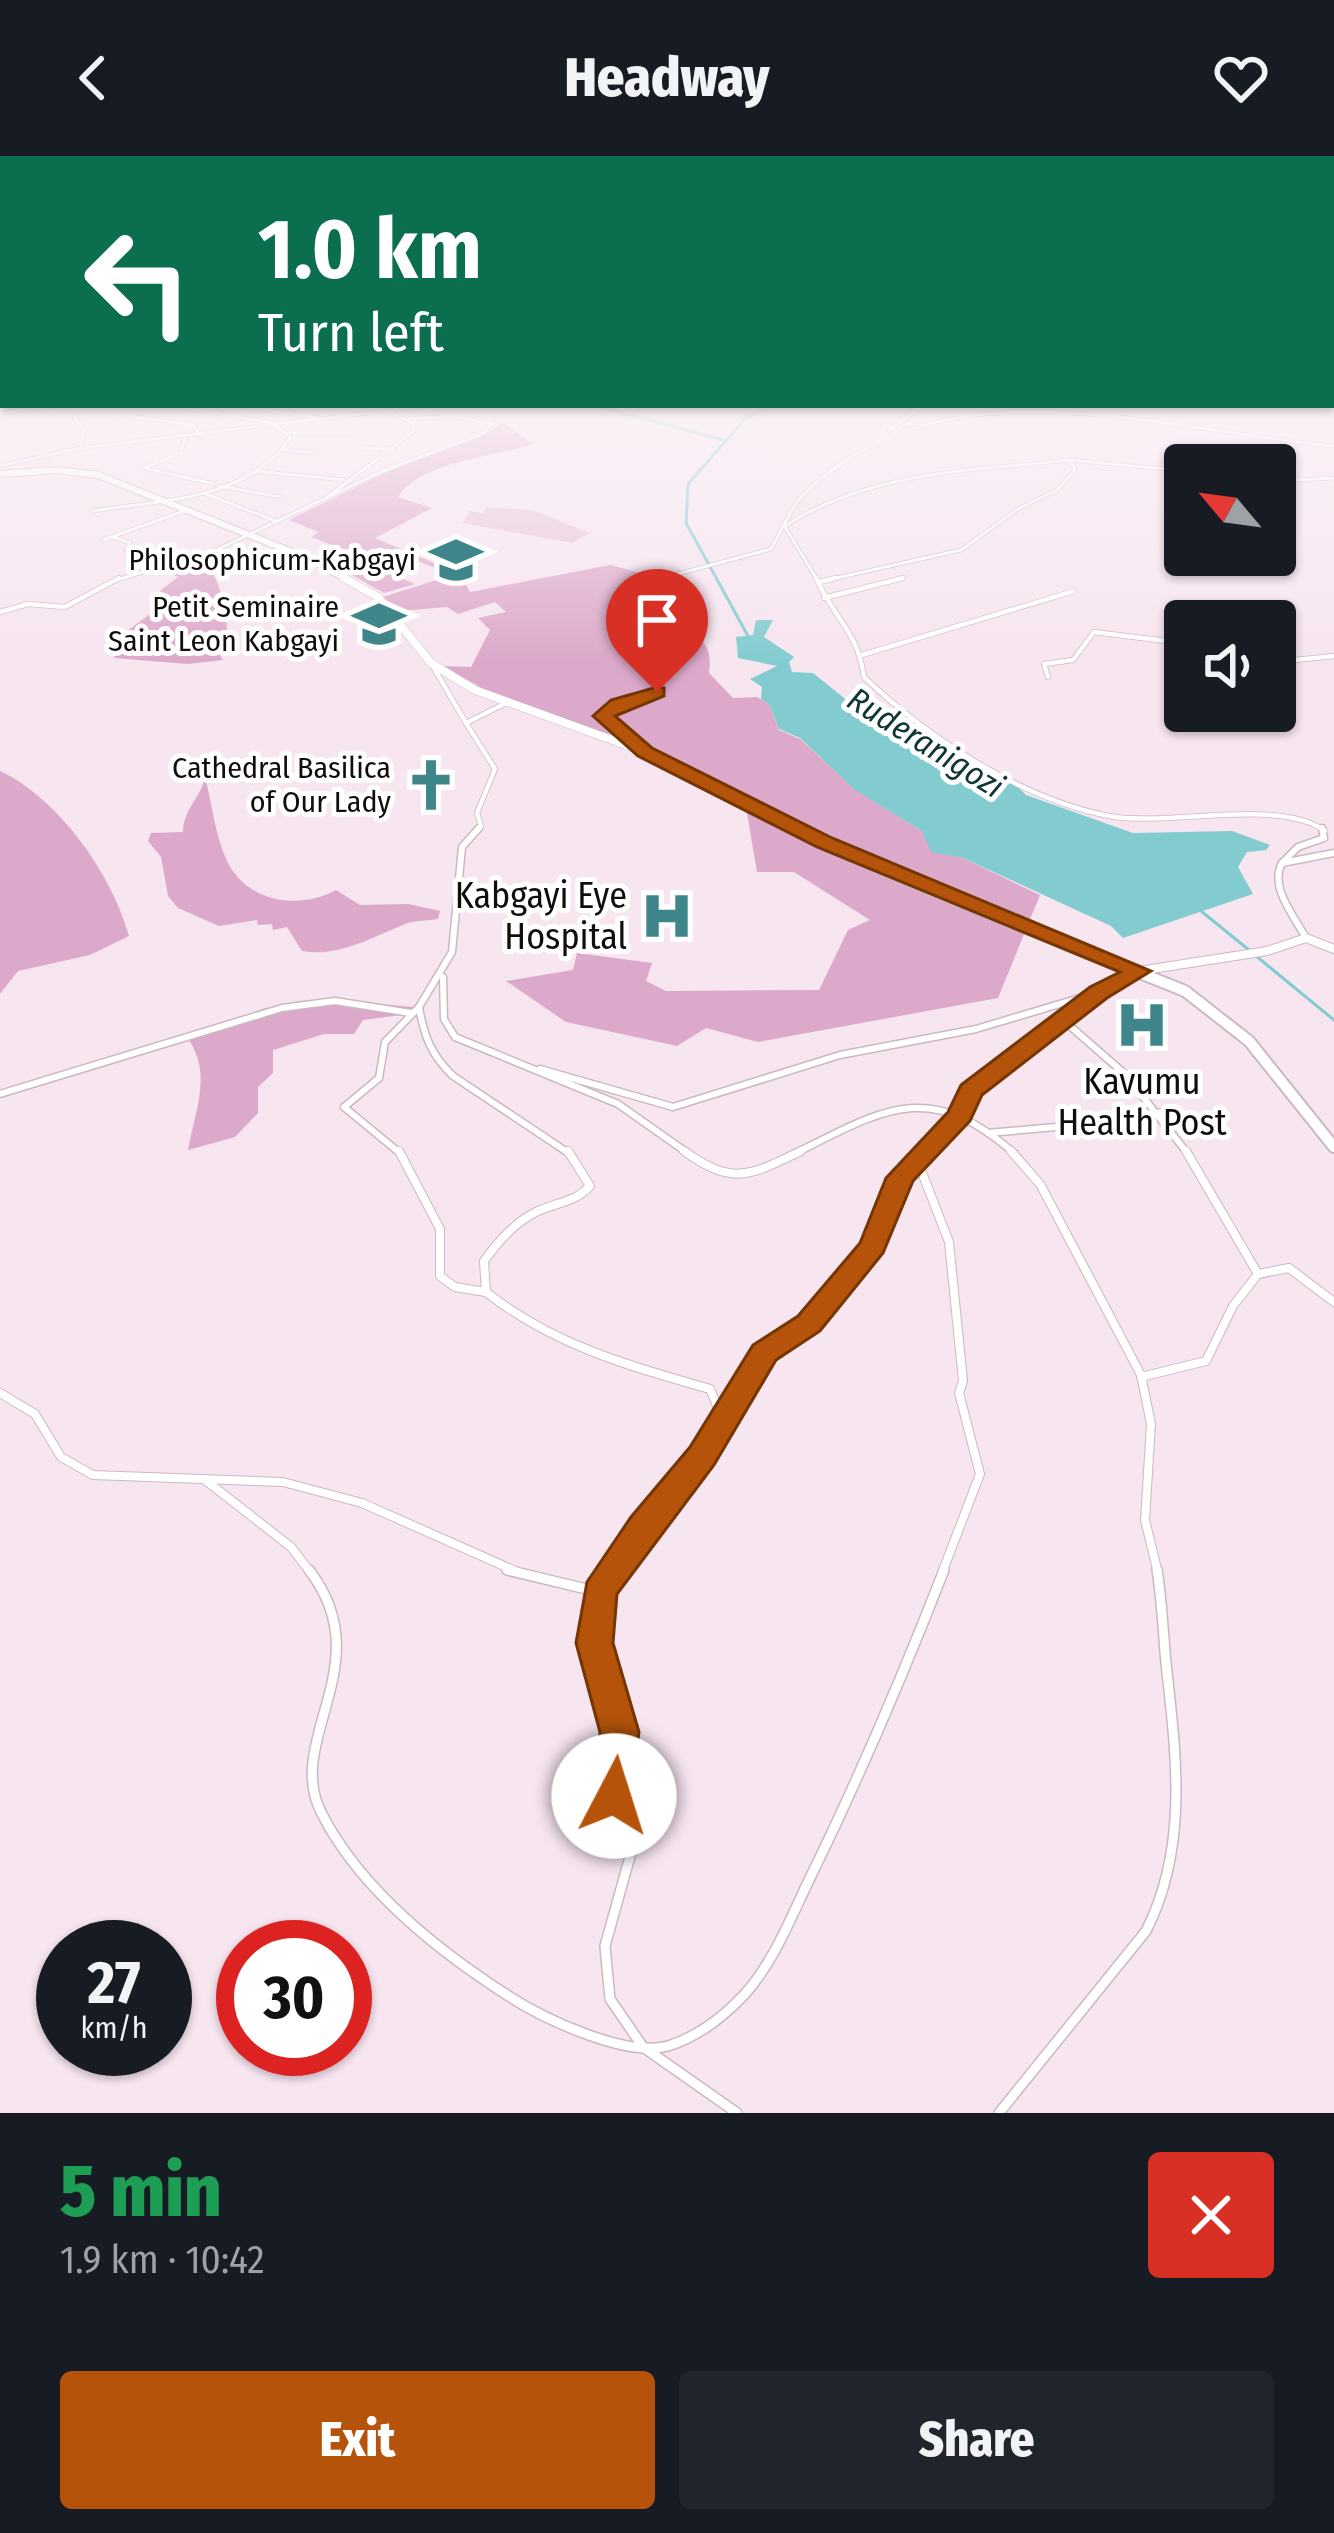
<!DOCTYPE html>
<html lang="en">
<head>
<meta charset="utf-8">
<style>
  :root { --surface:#171b24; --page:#20242c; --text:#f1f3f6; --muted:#9ea1a6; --accent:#b45309 }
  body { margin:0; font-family:"Fira Sans Condensed",sans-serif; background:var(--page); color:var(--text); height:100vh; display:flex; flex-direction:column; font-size:45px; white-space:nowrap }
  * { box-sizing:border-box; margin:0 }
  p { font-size:39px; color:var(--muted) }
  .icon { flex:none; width:66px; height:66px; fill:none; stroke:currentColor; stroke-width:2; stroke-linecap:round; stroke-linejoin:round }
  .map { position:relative; height:1957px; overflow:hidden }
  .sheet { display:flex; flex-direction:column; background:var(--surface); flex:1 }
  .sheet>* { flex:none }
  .top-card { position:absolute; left:0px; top:0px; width:1335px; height:252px; box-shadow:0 3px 9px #0004; background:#0b6e4f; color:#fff; overflow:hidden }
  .needle { width:78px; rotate:299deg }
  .tools { position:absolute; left:1164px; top:288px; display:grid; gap:24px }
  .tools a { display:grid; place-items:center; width:132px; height:132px; border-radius:12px; background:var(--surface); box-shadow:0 3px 9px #0004; font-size:60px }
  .speed { position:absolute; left:36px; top:1764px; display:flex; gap:24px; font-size:60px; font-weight:700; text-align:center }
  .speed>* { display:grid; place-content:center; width:156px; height:156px; border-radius:50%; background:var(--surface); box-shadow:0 3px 9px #0004; line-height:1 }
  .speed small { font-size:30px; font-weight:400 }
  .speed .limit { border:18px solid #d22; background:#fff; color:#111 }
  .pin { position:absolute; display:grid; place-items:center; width:102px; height:102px; color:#fff; margin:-123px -51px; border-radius:50% 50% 50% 0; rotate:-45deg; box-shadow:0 0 12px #0007 }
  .pin .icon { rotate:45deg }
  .me { position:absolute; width:132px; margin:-66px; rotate:5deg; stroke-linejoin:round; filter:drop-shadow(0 0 9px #0008) }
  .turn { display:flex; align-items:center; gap:42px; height:252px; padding:0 60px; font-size:54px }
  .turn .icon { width:156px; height:156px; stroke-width:2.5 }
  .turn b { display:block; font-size:84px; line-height:102px }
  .round { display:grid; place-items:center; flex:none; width:126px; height:126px; border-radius:12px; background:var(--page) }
  .headline { display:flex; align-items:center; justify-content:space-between; height:204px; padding:0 60px }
  h1 { font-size:72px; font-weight:800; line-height:90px; color:#1e9e55 }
  .button { display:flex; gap:24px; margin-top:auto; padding:24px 60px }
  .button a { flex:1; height:138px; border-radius:12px; background:var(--accent); color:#fff; font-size:48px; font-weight:800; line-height:138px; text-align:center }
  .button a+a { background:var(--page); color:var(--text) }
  header { display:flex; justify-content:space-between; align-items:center; height:156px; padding:0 60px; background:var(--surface); font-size:54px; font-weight:800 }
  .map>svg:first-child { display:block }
  .green { fill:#e8c5db }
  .forest { fill:#dda9ca }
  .water { fill:#82ccd0 }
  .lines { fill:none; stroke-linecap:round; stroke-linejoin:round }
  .stream { stroke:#82ccd0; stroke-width:3 }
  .street-far4-casing { stroke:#cab9c3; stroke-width:4.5 }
  .street-far3-casing { stroke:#cab9c3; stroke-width:6 }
  .street-far2-casing { stroke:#cab9c3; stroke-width:9 }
  .street-far1-casing { stroke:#cab9c3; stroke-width:10 }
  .street-casing { stroke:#cab9c3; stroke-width:12 }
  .secondary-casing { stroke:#cab9c3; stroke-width:10 }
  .highway-far2-casing { stroke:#cab9c3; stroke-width:8 }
  .highway-far1-casing { stroke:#cab9c3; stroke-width:9 }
  .highway-casing { stroke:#cab9c3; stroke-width:14 }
  .street-far4 { stroke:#fff; stroke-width:3 }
  .street-far3 { stroke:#fff; stroke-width:4.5 }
  .street-far2 { stroke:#fff; stroke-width:6 }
  .street-far1 { stroke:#fff; stroke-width:8 }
  .street { stroke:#fff; stroke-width:9 }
  .secondary { stroke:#fff; stroke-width:8 }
  .highway-far2 { stroke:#fff; stroke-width:6 }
  .highway-far1 { stroke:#fff; stroke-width:8 }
  .highway { stroke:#fff; stroke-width:10 }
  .route { fill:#b45309; stroke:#753606; stroke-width:3 }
  .labels { text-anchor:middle; stroke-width:10; stroke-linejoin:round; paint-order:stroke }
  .far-poi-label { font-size:30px; fill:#120c10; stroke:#fff; text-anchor:end }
  .far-water-label { font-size:33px; font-style:italic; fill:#0f3536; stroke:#fff }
  .poi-label { font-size:36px; fill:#120c10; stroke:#fff; text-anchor:end }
</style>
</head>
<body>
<header><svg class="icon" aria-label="back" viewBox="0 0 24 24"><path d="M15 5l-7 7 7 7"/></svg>Headway<svg class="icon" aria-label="heart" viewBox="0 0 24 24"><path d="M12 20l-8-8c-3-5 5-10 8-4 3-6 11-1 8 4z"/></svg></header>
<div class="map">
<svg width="1334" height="1957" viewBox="0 0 1334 1957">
  <rect width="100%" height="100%" fill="#f7e5f0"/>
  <polygon class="green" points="487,351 532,354 590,377 572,387 462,367 470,355 482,357"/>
  <g class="forest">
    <path d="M502,266L533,288C492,302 421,305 398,341L432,352L375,382L460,418L470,436L610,409L652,420C660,431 664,445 672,456C689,480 715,480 709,517L733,542L757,541L769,548L779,574L800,583L856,634L922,675L930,683V695L963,702L1040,739L998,842L758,886L706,872L677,890L566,866L506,825L573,814L577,797L652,807L646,825L666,835L819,834L848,774L870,764L794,716H757L746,651L651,595L563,562L515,550L442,510L471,511L490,474L478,462L506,456L495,446L458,458L447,451L399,455L383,441L452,419L401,398L370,409L415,428L384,437L316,399L337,391L311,381L319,376L289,364L389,315L485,279Z"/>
    <path d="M203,402C222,425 229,462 227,492L218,496L223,504L187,508L115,502L109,488L153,456L161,434L178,421L158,411Z"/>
    <path d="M0,615C58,642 112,718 129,780L90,799L18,815L0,838Z"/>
    <path d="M205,621C212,647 215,680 227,705C247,747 300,754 336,734L360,749L408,748L440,755L438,763C427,765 418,764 408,767C374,780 339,802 302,795L287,771L273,774L272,768L258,769L257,764L219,770L178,752L168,740L161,701L148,685L151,677L183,676C183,653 201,642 205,621Z"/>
    <path d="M328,843L413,851L409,858L363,864L354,878H324L273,894V917L258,931V957L235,981L188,994C195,955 212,919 189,884L265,852Z"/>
  </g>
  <polygon class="water" points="756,464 773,464 764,481 794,501 789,506 792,516 813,517 849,546 870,544 902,567 1011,624 1026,639 1133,677 1232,675 1270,689 1266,694 1247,696 1238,711 1253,738 1123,782 1111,770 963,702 931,696 922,675 855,634 800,582 779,573 769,548 761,543 762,531 750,523 777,510 738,502 736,481 753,479"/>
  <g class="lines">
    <g class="stream">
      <polyline points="592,249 724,284"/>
      <polyline points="748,480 686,367 688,328 745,263 774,249"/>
      <polyline points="1201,755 1249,794"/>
      <polyline points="1256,800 1334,864"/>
    </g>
    <g class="street-far4-casing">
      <g id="street-far4">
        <polyline points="68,249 84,276 80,292"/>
        <polyline points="233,249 318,262"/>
        <polyline points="0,257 66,249"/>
        <polyline points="120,259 193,269 202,280"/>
        <polyline points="409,263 454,260 490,268"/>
        <polyline points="889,274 924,249"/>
        <polyline points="290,277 353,277"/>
        <polyline points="185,283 180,297 144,312 214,328"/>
        <polyline points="358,292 394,293"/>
        <polyline points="284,294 317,297"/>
        <polyline points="0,310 80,292 433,249"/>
        <polyline points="256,315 344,324"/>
        <polyline points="1275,325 1334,322"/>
        <polyline points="219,330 281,341"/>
        <polyline points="203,337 278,366"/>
        <polyline points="325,343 414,275 412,267 377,249"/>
        <path d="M93,355C161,344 247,345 291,281L272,267L168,249"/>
        <path d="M785,370C869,315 972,315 1069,304"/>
        <polyline points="785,371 818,425"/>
        <polyline points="113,381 130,387 126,394"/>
        <polyline points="103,384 187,354"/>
        <polyline points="113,425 214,395 383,315 482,278 492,268 483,249"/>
        <path d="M651,425L771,393C782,375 789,353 804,338C946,199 1161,275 1334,290"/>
        <polyline points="823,425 961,394 1018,353 1057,334 1075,314 1070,304 1185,315"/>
        <polyline points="891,425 904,422"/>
      </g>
    </g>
    <g class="street-far3-casing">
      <g id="street-far3">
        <path d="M816,422C834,462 858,476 864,521C927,581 1021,643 1109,660C1167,671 1280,641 1325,675"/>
        <polyline points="819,426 836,422"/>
        <polyline points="824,442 903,422"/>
        <polyline points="0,456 28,448 65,451 119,422"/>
        <polyline points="862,499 1074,435"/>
        <polyline points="1275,506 1334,500"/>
        <polyline points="431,507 466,567"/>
        <polyline points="1048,521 1044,508 1073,504 1094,476 1166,485 1185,479"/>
        <polyline points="643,593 617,576 603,558 659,534 639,495 654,422"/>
        <polyline points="477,675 481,670 477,657 495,613 466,567 506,547"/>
      </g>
    </g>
    <g class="street-far2-casing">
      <g id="street-far2">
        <path d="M479,672L462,691L452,796L419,851C424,880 431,899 453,920L570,998"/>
        <polyline points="1282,707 1298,691 1324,682 1322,672"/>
        <path d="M1306,782C1294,760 1269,731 1282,707L1334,697"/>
        <polyline points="443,821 444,863 455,881 618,948 689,998"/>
        <polyline points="1063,864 1125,918 1188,998"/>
        <polyline points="540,913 673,951 840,899 976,873 1093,838"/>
        <polyline points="0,938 282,852 335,845 411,857"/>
        <polyline points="988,977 1125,965 1162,956"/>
        <polyline points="401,998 344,951 379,922 385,886 419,851"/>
        <path d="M794,998C884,953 929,922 1015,998"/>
        <polyline points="922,998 960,959 971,935 1099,836 1136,817"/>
      </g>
    </g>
    <g class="street-far1-casing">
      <g id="street-far1">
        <polyline points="399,995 440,1073 440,1120 455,1131 486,1136"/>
        <path d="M568,995L590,1030C575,1047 556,1046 536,1056C514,1067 498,1086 484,1105L486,1136C553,1189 629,1210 710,1233L723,1264"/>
        <path d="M684,995C733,1030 749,1020 801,995"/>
        <polyline points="1011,995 1040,1028 1141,1219 1151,1268 1145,1364 1158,1417"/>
        <polyline points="916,1001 949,1086 963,1225 959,1237 980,1318 942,1417"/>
        <polyline points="1258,1118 1289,1112 1334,1146"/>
        <polyline points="1141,1221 1206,1205 1233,1150 1258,1118 1186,995"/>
        <polyline points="0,1237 35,1258 61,1301 93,1319 283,1326 362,1347 520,1417"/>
        <polyline points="204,1323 291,1391 311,1417"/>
        <polyline points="613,1417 702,1300 764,1196 809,1168 873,1091 900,1021 925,995"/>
      </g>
    </g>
    <g class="street-casing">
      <g id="street">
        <path d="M309,1414C381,1507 284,1583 321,1656C359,1732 437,1794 507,1839C542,1862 626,1902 668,1890C697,1881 722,1862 743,1840C773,1808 791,1761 810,1722C860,1620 903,1519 944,1414"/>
        <polyline points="507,1414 599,1436"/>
        <polyline points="615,1414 597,1442 594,1487 620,1576 613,1630 634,1686 605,1790 610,1843 643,1891 737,1957"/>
        <path d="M999,1957L1146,1775C1189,1691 1176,1598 1166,1507C1163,1476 1162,1444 1157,1414"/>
      </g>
    </g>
    <g class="secondary-casing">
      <polyline id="secondary" points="1139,815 1267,795 1306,782 1334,793"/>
    </g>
    <g class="highway-far2-casing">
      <polyline id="highway-far2" points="0,318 58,314 98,319 310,403 350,425"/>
    </g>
    <g class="highway-far1-casing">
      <polyline id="highway-far1" points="344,422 378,441 431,507 475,534 645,596 805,675"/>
    </g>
    <g class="highway-casing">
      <polyline id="highway" points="799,672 893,718 1185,835 1249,885 1334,991"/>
    </g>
    <use href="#street-far4" class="street-far4"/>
    <use href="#street-far3" class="street-far3"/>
    <use href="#street-far2" class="street-far2"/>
    <use href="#street-far1" class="street-far1"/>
    <use href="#street" class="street"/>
    <use href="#secondary" class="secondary"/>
    <use href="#highway-far2" class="highway-far2"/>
    <use href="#highway-far1" class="highway-far1"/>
    <use href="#highway" class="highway"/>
  </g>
  <linearGradient id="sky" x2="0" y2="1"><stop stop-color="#7fbede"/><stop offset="0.46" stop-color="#fbf3f8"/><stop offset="1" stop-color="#fbf3f8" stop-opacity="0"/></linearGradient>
  <rect width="1334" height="505" fill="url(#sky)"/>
  <polygon class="route" points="657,531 664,532 664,540 615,560 652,592 832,682 1151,815 1107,842 982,939 970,965 913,1025 883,1097 820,1175 776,1204 714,1309 617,1438 613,1487 639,1576 628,1652 614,1657 600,1652 594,1640 600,1576 576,1487 587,1426 631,1361 690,1291 753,1189 798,1160 860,1087 886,1022 948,956 961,929 1090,831 1120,816 817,691 638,600 593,560 611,544"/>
  <defs>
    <g id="school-bare" transform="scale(4.14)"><path d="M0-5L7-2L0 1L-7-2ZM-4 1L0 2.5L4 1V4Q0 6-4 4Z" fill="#3e868a" stroke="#fff" stroke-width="2.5" paint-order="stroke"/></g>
    <g id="university-bare" transform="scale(4.14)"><path d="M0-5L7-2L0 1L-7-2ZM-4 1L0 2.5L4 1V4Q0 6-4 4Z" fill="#3e868a" stroke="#fff" stroke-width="2.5" paint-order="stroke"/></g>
    <g id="church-bare" transform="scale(4.14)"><path d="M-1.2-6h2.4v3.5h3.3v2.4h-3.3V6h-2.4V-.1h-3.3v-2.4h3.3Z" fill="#3e868a" stroke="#fff" stroke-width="2.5" paint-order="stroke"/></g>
    <g id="hospital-bare" transform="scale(4.14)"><path d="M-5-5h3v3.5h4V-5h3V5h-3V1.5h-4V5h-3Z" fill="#3e868a" stroke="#fff" stroke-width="2.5" paint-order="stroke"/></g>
  </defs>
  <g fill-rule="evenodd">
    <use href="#school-bare" x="456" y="404"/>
    <use href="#university-bare" x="379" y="468"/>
    <use href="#church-bare" x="431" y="629"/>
    <use href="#hospital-bare" x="667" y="760"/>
    <use href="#hospital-bare" x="1142" y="869"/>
  </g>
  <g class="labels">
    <g class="far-poi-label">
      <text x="416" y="414">Philosophicum-Kabgayi</text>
      <text x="339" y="461">Petit Seminaire<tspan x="339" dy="34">Saint Leon Kabgayi</tspan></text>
      <text x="391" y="622">Cathedral Basilica<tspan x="391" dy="34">of Our Lady</tspan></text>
    </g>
    <g class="far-water-label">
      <text transform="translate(926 586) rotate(32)" y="12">Ruderanigozi</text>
    </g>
    <g class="poi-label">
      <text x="627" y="752">Kabgayi Eye<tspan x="627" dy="41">Hospital</tspan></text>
      <text x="1142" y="938" text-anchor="middle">Kavumu<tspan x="1142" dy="41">Health Post</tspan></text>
    </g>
  </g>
</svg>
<div class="tools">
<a><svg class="needle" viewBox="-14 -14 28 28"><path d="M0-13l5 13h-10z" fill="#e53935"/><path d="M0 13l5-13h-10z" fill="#9ea1a6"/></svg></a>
<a><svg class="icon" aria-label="sound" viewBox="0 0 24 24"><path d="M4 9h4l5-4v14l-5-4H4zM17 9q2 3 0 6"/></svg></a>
</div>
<div class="speed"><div>27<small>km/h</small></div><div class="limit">30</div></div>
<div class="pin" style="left:657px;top:536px;background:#d93025"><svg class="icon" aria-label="arrive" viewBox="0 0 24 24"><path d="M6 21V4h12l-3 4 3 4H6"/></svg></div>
<svg class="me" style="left:614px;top:1640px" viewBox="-20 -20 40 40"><circle r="19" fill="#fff"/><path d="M0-13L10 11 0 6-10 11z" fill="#b45309"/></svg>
<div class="top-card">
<div class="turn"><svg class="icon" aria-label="left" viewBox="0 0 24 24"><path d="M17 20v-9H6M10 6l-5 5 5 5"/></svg><div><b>1.0 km</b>Turn left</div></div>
</div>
</div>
<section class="sheet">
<div class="headline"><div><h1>5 min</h1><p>1.9 km · 10:42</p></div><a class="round" style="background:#d93025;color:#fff"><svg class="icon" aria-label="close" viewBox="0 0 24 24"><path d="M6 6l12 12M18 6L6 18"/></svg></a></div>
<div class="button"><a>Exit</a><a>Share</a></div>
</section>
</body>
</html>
